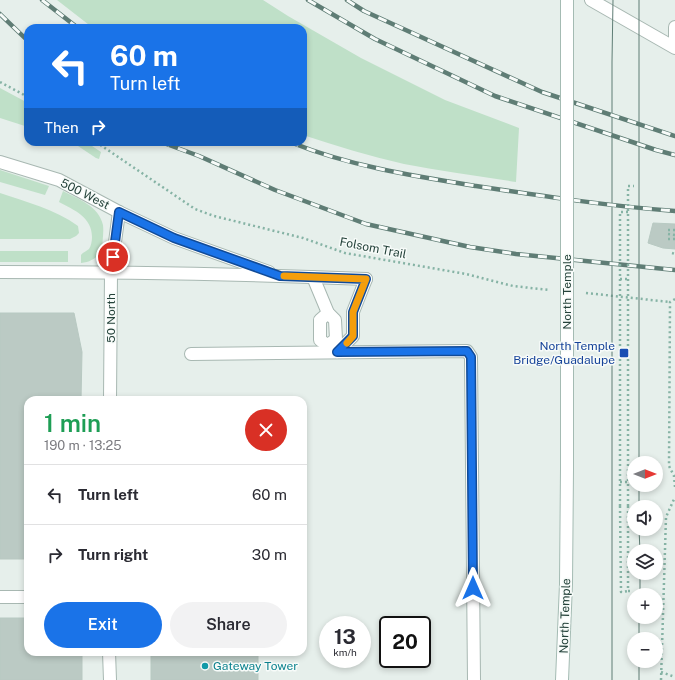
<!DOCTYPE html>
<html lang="en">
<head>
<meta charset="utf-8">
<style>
  :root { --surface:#fff; --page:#f2f2f3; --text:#2b2b33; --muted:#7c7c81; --line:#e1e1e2; --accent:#1a73e8 }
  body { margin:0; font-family:"Public Sans",sans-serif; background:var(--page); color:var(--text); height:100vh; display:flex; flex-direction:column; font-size:15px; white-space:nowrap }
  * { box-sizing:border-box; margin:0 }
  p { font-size:13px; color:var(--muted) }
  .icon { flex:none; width:22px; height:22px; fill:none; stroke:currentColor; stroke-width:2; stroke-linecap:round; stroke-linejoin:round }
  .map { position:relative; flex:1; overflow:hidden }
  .details { position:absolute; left:24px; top:396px; width:283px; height:260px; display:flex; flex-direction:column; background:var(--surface); border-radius:12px; box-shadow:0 2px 6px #0003 }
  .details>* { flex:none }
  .guide { position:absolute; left:24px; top:24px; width:283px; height:122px; border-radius:12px; box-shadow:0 2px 6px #0003; background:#1a73e8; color:#fff; overflow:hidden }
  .needle { width:26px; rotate:90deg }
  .buttons { position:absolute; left:627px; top:456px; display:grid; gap:8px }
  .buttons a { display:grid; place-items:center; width:36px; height:36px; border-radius:50%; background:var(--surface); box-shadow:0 2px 6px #0003; font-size:20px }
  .speed { position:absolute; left:319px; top:616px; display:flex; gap:8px; font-size:20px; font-weight:700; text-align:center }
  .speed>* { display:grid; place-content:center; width:52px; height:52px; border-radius:50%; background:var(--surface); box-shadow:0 2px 6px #0003; line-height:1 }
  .speed small { font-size:10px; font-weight:400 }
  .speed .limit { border:2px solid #111; border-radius:6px; background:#fff; color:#111 }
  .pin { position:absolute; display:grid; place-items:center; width:34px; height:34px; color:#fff; margin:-17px; border:2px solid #fff; border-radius:50%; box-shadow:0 1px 4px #0007 }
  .me { position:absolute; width:44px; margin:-22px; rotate:0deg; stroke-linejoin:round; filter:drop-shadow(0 0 3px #0008) }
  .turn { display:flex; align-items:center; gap:14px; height:84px; padding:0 20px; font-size:18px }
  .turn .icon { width:52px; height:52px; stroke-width:2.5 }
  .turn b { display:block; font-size:28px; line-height:34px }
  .then { display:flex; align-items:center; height:38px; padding:0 20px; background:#0003; gap:8px; font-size:15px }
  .round { display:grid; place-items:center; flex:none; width:42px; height:42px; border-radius:21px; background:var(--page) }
  .headline { display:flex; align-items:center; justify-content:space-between; height:68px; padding:0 20px }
  h1 { font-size:24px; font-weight:600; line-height:30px; color:#1e9e55 }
  .primary-button { display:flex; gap:8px; margin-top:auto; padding:8px 20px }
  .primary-button a { flex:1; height:46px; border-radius:24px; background:var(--accent); color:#fff; font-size:16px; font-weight:600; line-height:46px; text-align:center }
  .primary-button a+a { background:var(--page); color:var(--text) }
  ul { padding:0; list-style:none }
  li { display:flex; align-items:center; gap:12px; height:60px; padding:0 20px; border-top:1px solid var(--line) }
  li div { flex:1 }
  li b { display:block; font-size:15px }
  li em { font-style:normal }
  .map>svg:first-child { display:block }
  .green { fill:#bfe0c8 }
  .building { fill:#bbcac4; stroke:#b8c9c2 }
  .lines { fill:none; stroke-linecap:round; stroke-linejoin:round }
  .service-casing { stroke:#a8b8b2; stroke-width:14 }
  .minor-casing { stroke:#a8b8b2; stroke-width:14 }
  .secondary-casing { stroke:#a4bbb3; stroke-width:14 }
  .path { stroke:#86b3a5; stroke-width:2.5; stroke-dasharray:2 3; stroke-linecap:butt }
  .service { stroke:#fff; stroke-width:12 }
  .minor { stroke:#fff; stroke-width:12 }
  .secondary { stroke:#fff; stroke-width:12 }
  .tram { stroke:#5f7d75; stroke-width:1 }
  .rail-casing { stroke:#5f7d75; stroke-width:4.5 }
  .rail { stroke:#f7fbf9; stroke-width:3; stroke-dasharray:9; stroke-linecap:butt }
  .secondary-bridge-casing { stroke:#a4bbb3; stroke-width:14; stroke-linecap:butt }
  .path-bridge { stroke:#86b3a5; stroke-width:2.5; stroke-dasharray:2 3; stroke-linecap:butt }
  .secondary-bridge { stroke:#fff; stroke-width:12 }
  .route-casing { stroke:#114b97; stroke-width:10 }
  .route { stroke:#1a73e8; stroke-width:7 }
  .slow { stroke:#f59e0b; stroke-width:7 }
  .transit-dot { fill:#1a4fb4; stroke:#f7fbf9; stroke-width:1.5 }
  .culture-dot { fill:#0f9aa8; stroke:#f7fbf9; stroke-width:1.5 }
  .labels { text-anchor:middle; stroke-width:3; stroke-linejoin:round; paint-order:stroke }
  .street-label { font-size:12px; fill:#24423a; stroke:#f7fbf9 }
  .transit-label { font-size:12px; fill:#164399; stroke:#f7fbf9; text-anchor:end }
  .culture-label { font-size:12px; fill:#0d838f; stroke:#f7fbf9; text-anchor:start }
</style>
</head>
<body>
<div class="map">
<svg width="675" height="680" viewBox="0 0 675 680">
  <rect width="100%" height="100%" fill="#e6efeb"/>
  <g class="green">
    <path d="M57,0H263L288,16L361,58L445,100L519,128L516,182C479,176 441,171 404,164C370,156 336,146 303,135V28H93Z"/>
    <polygon points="0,88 28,103 28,127 0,118"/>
    <polygon points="68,142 86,142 101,152 99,159 96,158 78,146"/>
    <polygon points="0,170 49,186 45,195 0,182"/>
    <path d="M63,191C78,199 99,206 103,225C104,233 102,243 102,251C96,258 91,262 81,263V255C83,252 87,251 89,249C91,246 92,241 92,237C92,217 74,210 59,202Z"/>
    <path d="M0,193C26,202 55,209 78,226L79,233L76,236L70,239H0Z"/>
    <rect x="0" y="251" width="68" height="11"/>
  </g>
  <g class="building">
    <polygon points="653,223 675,224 675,249 663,248 648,243"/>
    <polygon points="0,313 74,313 82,352 81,400 28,400 28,559 0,559"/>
    <polygon points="0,618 28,618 28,652 77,652 77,655 82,655 82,680 0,680"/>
    <rect x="151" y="652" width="107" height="28"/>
  </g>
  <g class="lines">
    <g class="service-casing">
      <g id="service">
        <polyline points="675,47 675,27"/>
        <polyline points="313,277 328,313 335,320 336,339 328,345"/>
        <polyline points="328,313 320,320 320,340 337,352 353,336 353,312 366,279"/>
        <polyline points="191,354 467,351 471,357 474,680"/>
      </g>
    </g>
    <g class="minor-casing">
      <g id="minor">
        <polyline points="591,0 675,48"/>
        <polyline points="0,162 59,180 119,212 174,238 269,272"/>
        <path d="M0,272C122,272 244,274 366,279"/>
        <polyline points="110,400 111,272 119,212"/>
        <polyline points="0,597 28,597"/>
        <polyline points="109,652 110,680"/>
      </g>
    </g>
    <g class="secondary-casing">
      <polyline id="secondary" points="562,680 566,584 567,469"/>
    </g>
    <g class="path">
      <polyline points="0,82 28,97"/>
      <polyline points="96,142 195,209 214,216 303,238 345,253 466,274 513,286 549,290"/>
      <polyline points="668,230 675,230"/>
      <polyline points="668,234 675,235"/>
      <polyline points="668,239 675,239"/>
      <polyline points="672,253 675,254"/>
      <polyline points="620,279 628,279"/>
      <polyline points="586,293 670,302"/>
      <polyline points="675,299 670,302 669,466 674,476 675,487"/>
      <polyline points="620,482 628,482"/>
      <polyline points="620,506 621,592 628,591"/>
      <polyline points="628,506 628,591 633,591"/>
      <polyline points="645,591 653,591"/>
      <polyline points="661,672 675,677"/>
      <polyline points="661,680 666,517 675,497"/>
    </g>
    <use href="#service" class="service"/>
    <use href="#minor" class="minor"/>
    <use href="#secondary" class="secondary"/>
    <g class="tram">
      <polyline points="639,0 639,463"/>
      <polyline points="639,485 639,507"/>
      <polyline points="639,529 640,551"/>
      <polyline points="640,573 640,595"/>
      <polyline points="639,639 639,617"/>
      <polyline points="612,680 612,62 613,0"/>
      <polyline points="639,680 639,661"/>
    </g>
    <g class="rail-casing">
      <g id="rail">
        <polyline points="42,0 78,28"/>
        <polyline points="308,0 375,39 495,96 656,150 675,155"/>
        <polyline points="347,0 364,11 542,92 675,136"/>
        <polyline points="0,14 28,41"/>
        <polyline points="161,142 199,156 275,190 366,224 470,247 516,254 675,270"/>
        <path d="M290,142C349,166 413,176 476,186C542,196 608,206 675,211"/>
      </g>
    </g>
    <use href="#rail" class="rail"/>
    <g class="secondary-bridge-casing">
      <polyline id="secondary-bridge" points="567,469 567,0"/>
    </g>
    <g class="path-bridge">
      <polyline points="620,506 620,212 628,212"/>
      <polyline points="628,506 628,186 634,186"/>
    </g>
    <use href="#secondary-bridge" class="secondary-bridge"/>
  </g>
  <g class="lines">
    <g class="route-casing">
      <polyline id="route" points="113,257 119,212 174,238 280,276 366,279 353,312 353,336 337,352 467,351 471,357 473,588"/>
    </g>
    <use href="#route" class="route"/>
    <polyline class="slow" points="284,276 366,279 353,312 353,336 347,343"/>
  </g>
  <rect class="transit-dot" x="619" y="348" width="10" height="10" rx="2"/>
  <circle class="culture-dot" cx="205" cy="666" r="4"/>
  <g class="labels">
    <g class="street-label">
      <text transform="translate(85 194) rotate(27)" y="4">500 West</text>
      <text transform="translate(373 248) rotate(11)" y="4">Folsom Trail</text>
      <text transform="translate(567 292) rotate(-90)" y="4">North Temple</text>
      <text transform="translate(111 318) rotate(-90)" y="4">50 North</text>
      <text transform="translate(565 616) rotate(-88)" y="4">North Temple</text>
    </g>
    <g class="transit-label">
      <text x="615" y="350">North Temple<tspan x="615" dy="14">Bridge/Guadalupe</tspan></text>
    </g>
    <g class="culture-label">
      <text x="213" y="670">Gateway Tower</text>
    </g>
  </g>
</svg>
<div class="buttons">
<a><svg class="needle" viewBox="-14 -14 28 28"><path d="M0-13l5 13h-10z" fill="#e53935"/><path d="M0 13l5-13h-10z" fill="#7c7c81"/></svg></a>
<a><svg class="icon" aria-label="sound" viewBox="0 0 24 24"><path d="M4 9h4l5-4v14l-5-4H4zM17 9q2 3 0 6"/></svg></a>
<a><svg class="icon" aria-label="layers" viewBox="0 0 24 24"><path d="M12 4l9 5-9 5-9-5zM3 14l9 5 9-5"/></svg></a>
<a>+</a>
<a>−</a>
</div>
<div class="speed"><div>13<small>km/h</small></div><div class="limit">20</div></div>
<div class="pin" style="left:113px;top:257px;background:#d93025"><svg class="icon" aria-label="arrive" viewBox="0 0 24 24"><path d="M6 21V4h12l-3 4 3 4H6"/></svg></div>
<svg class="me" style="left:473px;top:588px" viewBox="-20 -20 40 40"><path d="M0-17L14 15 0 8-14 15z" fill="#1a73e8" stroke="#fff" stroke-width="4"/></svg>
<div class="guide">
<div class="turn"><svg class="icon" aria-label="left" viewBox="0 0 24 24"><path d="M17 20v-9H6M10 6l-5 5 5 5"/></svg><div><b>60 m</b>Turn left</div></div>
<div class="then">Then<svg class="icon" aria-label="right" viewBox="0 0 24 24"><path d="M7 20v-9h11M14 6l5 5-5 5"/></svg></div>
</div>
<section class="details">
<div class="headline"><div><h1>1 min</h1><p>190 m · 13:25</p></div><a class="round" style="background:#d93025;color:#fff"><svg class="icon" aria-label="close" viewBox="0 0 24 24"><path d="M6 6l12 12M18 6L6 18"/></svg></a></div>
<ul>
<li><svg class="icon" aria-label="left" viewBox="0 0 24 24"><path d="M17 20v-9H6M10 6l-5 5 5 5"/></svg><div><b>Turn left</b></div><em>60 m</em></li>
<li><svg class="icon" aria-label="right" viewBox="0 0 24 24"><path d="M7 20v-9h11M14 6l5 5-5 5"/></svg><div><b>Turn right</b></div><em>30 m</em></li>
</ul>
<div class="primary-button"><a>Exit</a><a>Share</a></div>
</section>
</div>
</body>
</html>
